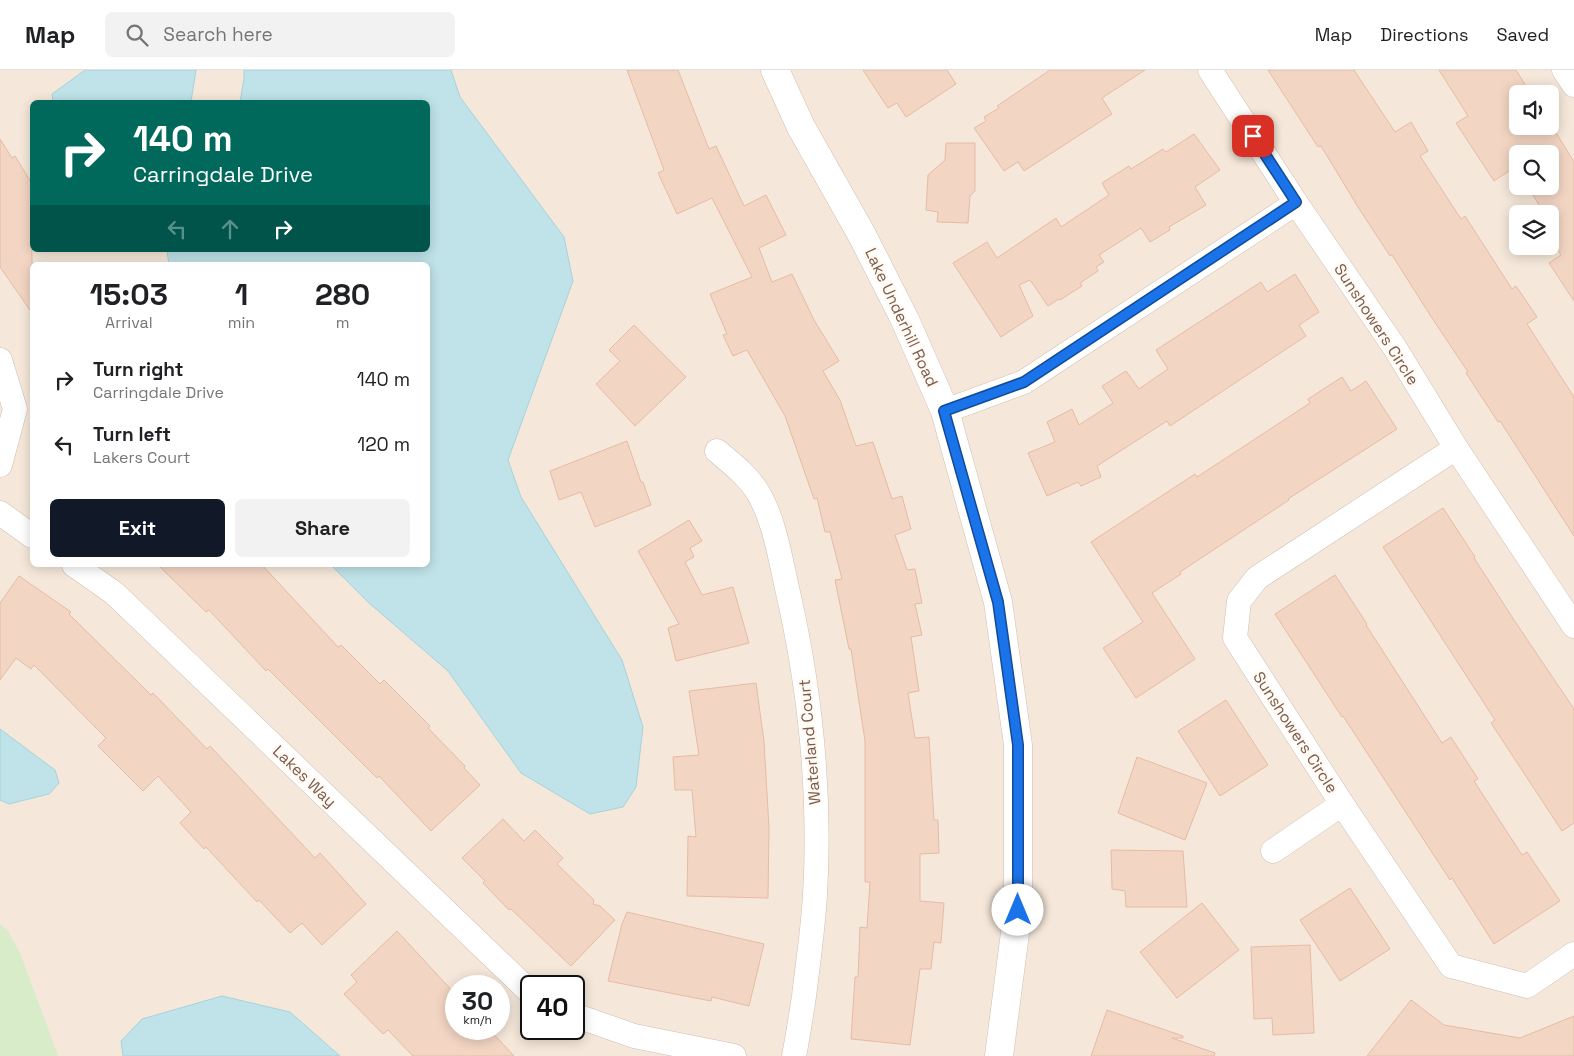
<!DOCTYPE html>
<html lang="en">
<head>
<meta charset="utf-8">
<style>
  :root { --surface:#fff; --page:#f2f2f2; --text:#202124; --muted:#757577; --line:#e0e0e0; --accent:#111827 }
  body { margin:0; font-family:"Space Grotesk",sans-serif; background:var(--page); color:var(--text); height:100vh; display:flex; flex-direction:column; font-size:19px; white-space:nowrap }
  * { box-sizing:border-box; margin:0 }
  p { font-size:16px; color:var(--muted) }
  .icon { flex:none; width:28px; height:28px; fill:none; stroke:currentColor; stroke-width:2; stroke-linecap:round; stroke-linejoin:round }
  .map { position:relative; flex:1; overflow:hidden }
  .drawer { position:absolute; left:30px; top:192px; width:400px; height:305px; display:flex; flex-direction:column; background:var(--surface); border-radius:8px; box-shadow:0 2px 12px #0003 }
  .drawer>* { flex:none }
  .guide { position:absolute; left:30px; top:30px; width:400px; height:152px; border-radius:8px; box-shadow:0 2px 12px #0003; background:#00695c; color:#fff; overflow:hidden }
  .buttons { position:absolute; left:1509px; top:15px; display:grid; gap:10px }
  .buttons a { display:grid; place-items:center; width:50px; height:50px; border-radius:8px; background:var(--surface); box-shadow:0 2px 12px #0003; font-size:25px }
  .speed { position:absolute; left:445px; top:905px; display:flex; gap:10px; font-size:25px; font-weight:700; text-align:center }
  .speed>* { display:grid; place-content:center; width:65px; height:65px; border-radius:50%; background:var(--surface); box-shadow:0 2px 12px #0003; line-height:1 }
  .speed small { font-size:12px; font-weight:400 }
  .speed .limit { border:2px solid #111; border-radius:8px; background:#fff; color:#111 }
  .pin { position:absolute; display:grid; place-items:center; width:42px; height:42px; color:#fff; margin:-21px; border-radius:10px; box-shadow:0 2px 8px #0006 }
  .me { position:absolute; width:55px; margin:-28px; rotate:0deg; stroke-linejoin:round; filter:drop-shadow(0 0 4px #0008) }
  .turn { display:flex; align-items:center; gap:18px; height:105px; padding:0 20px; font-size:22px }
  .turn .icon { width:65px; height:65px; stroke-width:2.5 }
  .turn b { display:block; font-size:35px; line-height:42px }
  .lanes { display:flex; align-items:center; height:48px; padding:0 20px; background:#0003; justify-content:center; gap:25px; direction:ltr }
  .lanes .off { opacity:.35 }
  .eta { display:flex; justify-content:space-evenly; align-items:center; height:85px; text-align:center }
  .eta b { font-size:30px; font-weight:600; line-height:35px }
  .cta { display:flex; gap:10px; margin-top:auto; padding:10px 20px }
  .cta a { flex:1; height:58px; border-radius:8px; background:var(--accent); color:#fff; font-size:20px; font-weight:600; line-height:58px; text-align:center }
  .cta a+a { background:var(--page); color:var(--text) }
  ul { padding:0; list-style:none }
  li { display:flex; align-items:center; gap:15px; height:65px; padding:0 20px }
  li div { flex:1 }
  li b { display:block; font-size:19px }
  li em { font-style:normal }
  header { display:flex; align-items:center; gap:30px; box-sizing:border-box; height:70px; padding:0 25px; background:var(--surface); border-bottom:1px solid var(--line) }
  header strong { font-size:24px }
  nav { display:flex; gap:28px; margin-inline-start:auto; font-size:18px }
  .search { width:350px; height:45px; background:var(--page); display:flex; align-items:center; gap:12px; box-sizing:border-box; padding:0 18px; border-radius:8px; color:var(--muted); font-size:19px }
  .map>svg:first-child { display:block }
  .residential { fill:#f5e8da; fill-rule:evenodd }
  .green { fill:#d8ecc9 }
  .water { fill:#bfe3e8; stroke:#a5d3da }
  .building { fill:#f3d5c3; stroke:#e6bba3 }
  .lines { fill:none; stroke-linecap:round; stroke-linejoin:round }
  .minor-casing { stroke:#d1beb0; stroke-width:25 }
  .tertiary-casing { stroke:#d1beb0; stroke-width:29 }
  .minor { stroke:#fff; stroke-width:24 }
  .tertiary { stroke:#fff; stroke-width:28 }
  .route-casing { stroke:#114b97; stroke-width:12 }
  .route { stroke:#1a73e8; stroke-width:9 }
  .labels { text-anchor:middle; stroke-width:5; stroke-linejoin:round; paint-order:stroke }
  .street-label { font-size:16px; fill:#7a5c4d; stroke:#fffaf3 }
</style>
</head>
<body>
<header>
<strong>Map</strong>
<div class="search"><svg class="icon" aria-label="search" viewBox="0 0 24 24"><circle cx="10" cy="10" r="6"/><path d="M15 15l6 6"/></svg>Search here</div>
<nav><a>Map</a><a>Directions</a><a>Saved</a></nav>
</header>
<div class="map">
<svg width="1574" height="986" viewBox="0 0 1574 986">
  <rect width="100%" height="100%" fill="#fdf6ec"/>
  <path class="residential" d="M0,0H1574V986H0ZM1518,24H1550V56H1518ZM32,32H428V180H32ZM1518,84H1550V116H1518ZM1518,144H1550V176H1518ZM32,195H428V495H32ZM456,916H499V959H456ZM531,916H574V959H531Z"/>
  <polygon class="green" points="0,854 8,861 21,885 58,986 0,986"/>
  <g class="water">
    <polygon points="85,0 196,0 191,32 53,32 52,24"/>
    <polygon points="244,0 451,0 460,27 564,167 573,211 508,390 521,427 622,590 643,657 636,717 623,737 590,744 521,703 448,601 369,533 331,495 428,495 428,195 169,195 167,180 428,180 428,32 240,32 244,8"/>
    <polygon points="0,659 55,700 59,713 49,724 9,734 0,730"/>
    <polygon points="222,926 290,942 340,986 123,986 121,971 142,949"/>
  </g>
  <g class="building">
    <polygon points="627,0 678,0 709,79 716,76 744,136 766,125 786,165 759,178 772,212 792,204 814,250 839,291 823,301 840,330 856,376 873,372 892,429 902,426 911,459 895,465 907,500 915,499 922,533 915,534 922,565 911,567 919,621 908,623 915,668 929,667 934,750 938,750 939,783 920,784 920,831 944,833 941,873 934,872 931,899 920,899 910,975 851,969 855,907 858,907 860,857 867,858 870,812 865,812 865,671 851,579 849,579 835,510 842,509 830,462 825,462 817,428 814,429 785,346 747,280 733,286 723,265 727,264 710,224 752,207 712,128 677,144 658,103 664,100"/>
    <polygon points="863,0 947,0 956,14 906,47 897,33 888,38"/>
    <polygon points="1050,0 1145,0 1102,28 1112,44 1024,101 1018,92 1004,101 974,58 986,51 984,47 999,38 997,36"/>
    <polygon points="1268,0 1354,0 1395,62 1411,52 1428,81 1420,86 1461,149 1465,146 1512,219 1516,216 1537,247 1527,254 1574,327 1574,466 1500,351 1498,352 1466,303 1468,302 1432,248 1392,185 1390,186 1358,137 1321,76 1318,77"/>
    <polygon points="1439,0 1516,0 1531,24 1518,24 1518,56 1550,56 1550,53 1574,92 1574,231 1549,193 1561,185 1552,170 1559,165 1550,152 1550,144 1545,144 1527,116 1550,116 1550,84 1518,84 1518,102 1515,97 1494,111 1456,53 1468,46"/>
    <polygon points="1194,64 1220,100 1195,117 1206,135 1169,157 1170,160 1150,172 1141,158 1099,185 1104,192 1096,197 1098,201 1080,213 1082,216 1060,230 1059,229 1048,236 1030,210 1019,215 1033,246 1001,267 953,193 987,172 997,188 1056,148 1061,157 1109,125 1102,113 1129,96 1131,99 1163,79 1166,82"/>
    <polygon points="0,69 12,88 15,86 32,114 32,243 0,197"/>
    <polygon points="946,73 975,73 975,121 970,126 968,153 937,152 938,142 926,140 928,105 945,90"/>
    <polygon points="1295,204 1319,242 1299,255 1306,266 1170,356 1167,351 1097,396 1101,407 1081,416 1078,412 1047,426 1028,383 1055,372 1047,352 1072,339 1079,355 1113,333 1102,316 1126,301 1139,319 1168,299 1156,280 1261,212 1267,222"/>
    <polygon points="634,255 686,307 635,356 596,314 620,291 609,280"/>
    <polygon points="1342,307 1351,321 1366,311 1397,359 1288,429 1289,430 1180,502 1181,504 1152,523 1195,589 1136,628 1103,578 1143,552 1091,472 1195,404 1197,407 1310,333 1308,329"/>
    <polygon points="627,371 641,412 643,412 651,435 595,457 581,422 559,430 550,401"/>
    <polygon points="1443,438 1475,487 1474,488 1516,553 1574,639 1574,753 1562,761 1491,653 1495,650 1383,477"/>
    <polygon points="689,450 702,471 690,478 694,487 685,492 702,525 733,517 749,573 676,591 668,558 679,554 638,481"/>
    <polygon points="158,495 262,495 338,577 341,575 380,614 384,610 430,656 428,658 465,696 464,698 480,715 431,761 379,706 377,708 268,599 266,601 209,540 206,542"/>
    <polygon points="1335,505 1367,554 1366,555 1442,673 1451,667 1478,709 1474,711 1522,785 1527,782 1560,831 1494,874 1452,808 1450,810 1343,646 1342,647 1275,544"/>
    <polygon points="19,506 71,542 69,544 151,625 153,623 207,679 210,676 315,788 320,783 366,834 322,875 302,853 290,863 259,830 257,832 206,777 204,779 180,753 191,742 158,706 143,721 98,676 106,668 34,595 31,599 16,588 0,610 0,533"/>
    <polygon points="756,613 764,671 769,758 768,828 687,826 688,766 696,767 692,720 675,720 673,687 699,685 689,621"/>
    <polygon points="1226,630 1268,695 1220,726 1178,661"/>
    <polygon points="1137,687 1207,713 1185,770 1118,743"/>
    <polygon points="503,749 524,771 535,760 563,788 557,794 594,830 593,834 600,836 615,850 571,896 511,839 509,840 483,813 485,811 462,788"/>
    <polygon points="1111,780 1183,781 1187,837 1126,837 1125,821 1112,819"/>
    <polygon points="1350,818 1390,879 1340,911 1300,850"/>
    <polygon points="1202,833 1239,880 1177,928 1140,882"/>
    <polygon points="627,842 764,874 749,936 712,927 711,931 608,911 622,854"/>
    <polygon points="397,861 456,925 456,959 489,959 514,986 413,986 388,960 383,964 344,924 357,912 351,905"/>
    <polygon points="1310,875 1314,963 1273,965 1272,948 1254,949 1251,877"/>
    <polygon points="1411,930 1444,955 1520,968 1574,946 1574,986 1367,986"/>
    <polygon points="1107,940 1183,966 1183,968 1172,968 1215,983 1214,986 1091,986"/>
  </g>
  <g class="lines">
    <g class="minor-casing">
      <g id="minor">
        <polyline points="1210,0 1296,133 1395,278 1456,378 1574,556"/>
        <polyline points="1564,0 1574,15"/>
        <polyline points="0,290 15,339 0,395"/>
        <polyline points="945,341 1024,312 1296,133"/>
        <polyline points="1456,378 1257,508 1239,531 1235,568 1342,734 1451,896 1527,916 1574,884"/>
        <path d="M717,381C731,393 747,405 757,421C774,448 780,487 787,518C810,618 821,723 815,825C813,859 808,893 804,926C801,946 798,966 794,986"/>
        <polyline points="0,443 32,466"/>
        <polyline points="74,495 114,523 531,923"/>
        <polyline points="1273,781 1342,734"/>
        <polyline points="574,945 634,966 734,986"/>
      </g>
    </g>
    <g class="tertiary-casing">
      <polyline id="tertiary" points="775,0 801,57 862,165 905,250 945,341 998,532 1018,675 1018,840 999,986"/>
    </g>
    <use href="#minor" class="minor"/>
    <use href="#tertiary" class="tertiary"/>
  </g>
  <g class="lines">
    <g class="route-casing">
      <polyline id="route" points="1018,840 1018,675 998,532 944,341 1024,312 1296,132 1253,66"/>
    </g>
    <use href="#route" class="route"/>
  </g>
  <g class="labels">
    <g class="street-label">
      <text transform="translate(902 247) rotate(65)" y="6">Lake Underhill Road</text>
      <text transform="translate(1377 254) rotate(57)" y="6">Sunshowers Circle</text>
      <text transform="translate(1296 662) rotate(57)" y="6">Sunshowers Circle</text>
      <text transform="translate(809 672) rotate(-95)" y="6">Waterland Court</text>
      <text transform="translate(305 706) rotate(44)" y="6">Lakes Way</text>
    </g>
  </g>
</svg>
<div class="buttons">
<a><svg class="icon" aria-label="sound" viewBox="0 0 24 24"><path d="M4 9h4l5-4v14l-5-4H4zM17 9q2 3 0 6"/></svg></a>
<a><svg class="icon" aria-label="search" viewBox="0 0 24 24"><circle cx="10" cy="10" r="6"/><path d="M15 15l6 6"/></svg></a>
<a><svg class="icon" aria-label="layers" viewBox="0 0 24 24"><path d="M12 4l9 5-9 5-9-5zM3 14l9 5 9-5"/></svg></a>
</div>
<div class="speed"><div>30<small>km/h</small></div><div class="limit">40</div></div>
<div class="pin" style="left:1253px;top:66px;background:#d93025"><svg class="icon" aria-label="arrive" viewBox="0 0 24 24"><path d="M6 21V4h12l-3 4 3 4H6"/></svg></div>
<svg class="me" style="left:1018px;top:840px" viewBox="-20 -20 40 40"><circle r="19" fill="#fff"/><path d="M0-13L10 11 0 6-10 11z" fill="#1a73e8"/></svg>
<div class="guide">
<div class="turn"><svg class="icon" aria-label="right" viewBox="0 0 24 24"><path d="M7 20v-9h11M14 6l5 5-5 5"/></svg><div><b>140 m</b>Carringdale Drive</div></div>
<div class="lanes"><svg class="icon off" aria-label="left" viewBox="0 0 24 24"><path d="M17 20v-9H6M10 6l-5 5 5 5"/></svg><svg class="icon off" aria-label="ahead" viewBox="0 0 24 24"><path d="M12 20V5M6 11l6-6 6 6"/></svg><svg class="icon" aria-label="right" viewBox="0 0 24 24"><path d="M7 20v-9h11M14 6l5 5-5 5"/></svg></div>
</div>
<section class="drawer">
<div class="eta">
<div><b>15:03</b><p>Arrival</p></div>
<div><b>1</b><p>min</p></div>
<div><b>280</b><p>m</p></div>
</div>
<ul>
<li><svg class="icon" aria-label="right" viewBox="0 0 24 24"><path d="M7 20v-9h11M14 6l5 5-5 5"/></svg><div><b>Turn right</b><p>Carringdale Drive</p></div><em>140 m</em></li>
<li><svg class="icon" aria-label="left" viewBox="0 0 24 24"><path d="M17 20v-9H6M10 6l-5 5 5 5"/></svg><div><b>Turn left</b><p>Lakers Court</p></div><em>120 m</em></li>
</ul>
<div class="cta"><a>Exit</a><a>Share</a></div>
</section>
</div>
</body>
</html>
